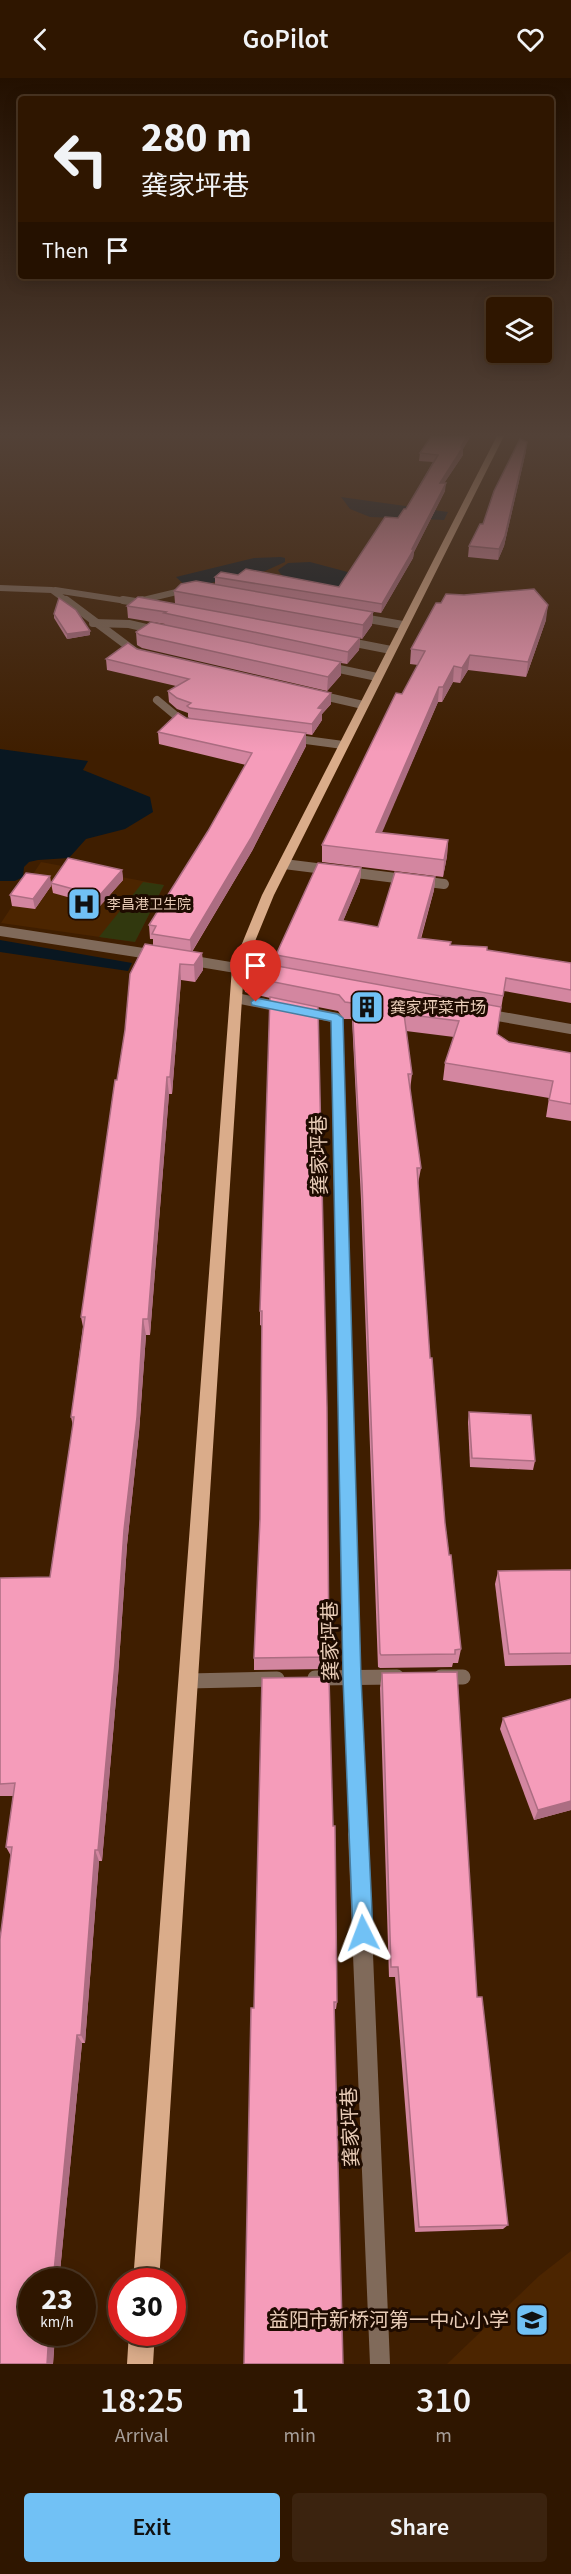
<!DOCTYPE html>
<html lang="en">
<head>
<meta charset="utf-8">
<style>
  :root { --surface:#2f1600; --page:#3b230f; --text:#f1f3f6; --muted:#a79f99; --line:#4a3522; --accent:#71c1f5 }
  body { margin:0; font-family:"Source Sans 3","Noto Sans SC",sans-serif; background:var(--page); color:var(--text); height:100vh; display:flex; flex-direction:column; font-size:22px; white-space:nowrap }
  * { box-sizing:border-box; margin:0 }
  p { font-size:20px; color:var(--muted) }
  .icon { flex:none; width:33px; height:33px; fill:none; stroke:currentColor; stroke-width:2; stroke-linecap:round; stroke-linejoin:round }
  .map { position:relative; height:2286px; overflow:hidden }
  .sheet { display:flex; flex-direction:column; background:var(--surface); flex:1 }
  .sheet>* { flex:none }
  .hud { position:absolute; left:18px; top:18px; width:536px; height:183px; border-radius:6px; box-shadow:0 3px 15px #0003,0 0 0 2px var(--line); background:#2f1600; color:var(--text); overflow:hidden }
  .fabs { position:absolute; left:486px; top:219px; display:grid; gap:12px }
  .fabs a { display:grid; place-items:center; width:66px; height:66px; border-radius:6px; background:var(--surface); box-shadow:0 3px 15px #0003,0 0 0 2px var(--line); font-size:30px }
  .speed { position:absolute; left:18px; top:2190px; display:flex; gap:12px; font-size:30px; font-weight:700; text-align:center }
  .speed>* { display:grid; place-content:center; width:78px; height:78px; border-radius:50%; background:var(--surface); box-shadow:0 3px 15px #0003,0 0 0 2px var(--line); line-height:1 }
  .speed small { font-size:15px; font-weight:400 }
  .speed .limit { border:9px solid #d22; background:#fff; color:#111 }
  .pin { position:absolute; display:grid; place-items:center; width:51px; height:51px; color:#fff; margin:-62px -26px; border-radius:50% 50% 50% 0; rotate:-45deg; box-shadow:0 0 6px #0007 }
  .pin .icon { rotate:45deg }
  .me { position:absolute; width:66px; margin:-33px; rotate:357deg; stroke-linejoin:round; filter:drop-shadow(0 0 4px #0008) }
  .turn { display:flex; align-items:center; gap:21px; height:126px; padding:0 24px; font-size:27px }
  .turn .icon { width:78px; height:78px; stroke-width:2.5 }
  .turn b { display:block; font-size:42px; line-height:51px }
  .then { display:flex; align-items:center; height:57px; padding:0 24px; background:#0003; gap:12px; font-size:22px }
  .eta { display:flex; justify-content:space-evenly; align-items:center; height:102px; text-align:center }
  .eta b { font-size:36px; font-weight:600; line-height:42px }
  .primary-button { display:flex; gap:12px; margin-top:auto; padding:12px 24px }
  .primary-button a { flex:1; height:69px; border-radius:6px; background:var(--accent); color:#111; font-size:24px; font-weight:600; line-height:69px; text-align:center }
  .primary-button a+a { background:var(--page); color:var(--text) }
  header { display:flex; justify-content:space-between; align-items:center; height:78px; padding:0 24px; background:var(--surface); font-size:27px; font-weight:600 }
  .map>svg:first-child { display:block }
  .built { fill:#4c2500 }
  .green { fill:#31380e }
  .water { fill:#091721 }
  .lines { fill:none; stroke-linecap:round; stroke-linejoin:round }
  .minor-far5 { stroke:#806a5a; stroke-width:6 }
  .minor-far4 { stroke:#806a5a; stroke-width:8 }
  .minor-far3 { stroke:#806a5a; stroke-width:10 }
  .minor-far2 { stroke:#806a5a; stroke-width:12 }
  .minor-far1 { stroke:#806a5a; stroke-width:15 }
  .minor { stroke:#806a5a; stroke-width:20 }
  .tertiary { stroke:#806a5a; stroke-width:10 }
  .primary { fill:#daac8a; fill-rule:evenodd }
  .wall { fill:#d386a0 }
  .shaded-wall { fill:#ac6d82 }
  .building { fill:#f59cba; stroke:#ac6d82; stroke-width:1.5 }
  .route { fill:#71c1f5; stroke:#497d9f; stroke-width:1.5 }
  .labels { text-anchor:middle; stroke-width:6; stroke-linejoin:round; paint-order:stroke }
  .far-poi-label { font-size:14px; fill:#e8ccb7; stroke:#1e0b00; text-anchor:start }
  .poi-label { font-size:16px; fill:#e8ccb7; stroke:#1e0b00; text-anchor:start }
  .near-street-label { font-size:20px; fill:#e8ccb7; stroke:#1e0b00 }
  .near-poi-label { font-size:20px; fill:#e8ccb7; stroke:#1e0b00; text-anchor:end }
</style>
</head>
<body>
<header><svg class="icon" aria-label="back" viewBox="0 0 24 24"><path d="M15 5l-7 7 7 7"/></svg>GoPilot<svg class="icon" aria-label="heart" viewBox="0 0 24 24"><path d="M12 20l-8-8c-3-5 5-10 8-4 3-6 11-1 8 4z"/></svg></header>
<div class="map">
<svg width="571" height="2286" viewBox="0 0 571 2286">
  <rect width="100%" height="100%" fill="#3f1e00"/>
  <g class="built">
    <polygon points="41,784 164,807 135,864 1,845"/>
    <polygon points="571,2173 571,2286 447,2286 539,2198"/>
  </g>
  <polygon class="green" points="143,804 164,807 135,864 99,859"/>
  <g class="water">
    <polygon points="341,419 448,434 444,442 370,439 350,431"/>
    <polygon points="281,479 285,480 285,484 265,493 188,510 176,499 254,480"/>
    <path d="M310,484L359,497L345,513C328,510 285,508 278,492L288,485Z"/>
    <polygon points="0,671 88,683 83,692 150,719 153,734 125,751 86,761 69,780 38,782 29,784 24,789 23,799 15,803 0,803"/>
    <polygon points="0,862 132,885 128,893 0,874"/>
  </g>
  <g class="lines">
    <g class="minor-far5">
      <polyline points="548,354 571,356"/>
      <polyline points="0,510 52,512 68,524"/>
      <polyline points="55,512 133,524"/>
      <polyline points="139,523 189,511"/>
    </g>
    <g class="minor-far4">
      <polyline points="66,522 137,575"/>
      <polyline points="123,522 148,526"/>
      <polyline points="139,523 142,522"/>
      <polyline points="357,539 403,547"/>
      <polyline points="93,545 129,546 159,553"/>
      <polyline points="345,563 391,572"/>
      <polyline points="325,588 377,599"/>
      <polyline points="315,616 363,627"/>
      <polyline points="157,622 187,647"/>
      <polyline points="291,660 343,667"/>
    </g>
    <g class="minor-far3">
      <polyline points="284,786 444,806"/>
      <polyline points="236,920 285,930"/>
      <polyline points="302,933 337,940 338,1002"/>
    </g>
    <polyline class="minor-far2" points="338,1000 346,1337"/>
    <g class="minor-far1">
      <polyline points="346,1335 358,1758"/>
      <polyline points="441,1599 463,1599"/>
      <polyline points="315,1600 397,1599"/>
      <polyline points="188,1603 277,1601"/>
    </g>
    <polyline class="minor" points="358,1756 380,2286"/>
    <g class="tertiary">
      <polyline points="0,853 156,877"/>
      <polyline points="188,882 248,892"/>
      <polyline points="486,936 571,951"/>
    </g>
    <g class="primary">
      <polygon points="499,354 506,354 274,817 244,890 159,2204 133,2204 232,890 262,817"/>
      <polygon points="129,2254 155,2254 153,2286 127,2286"/>
    </g>
  </g>
  <g class="wall">
    <polygon points="431,354 473,354 463,371 463,377 444,405 445,413 414,474 413,480 381,535 323,526 373,534 372,547 362,561 360,560 359,572 347,586 341,585 341,597 327,613 142,570 137,567 136,554 165,547 165,546 128,540 127,528 175,525 174,513 215,506 215,499 238,497 339,509 406,431 433,384 419,383 420,375 430,360"/>
    <polygon points="526,373 504,468 498,482 468,479 469,468 483,446"/>
    <polygon points="54,536 90,557 67,561 54,540"/>
    <polygon points="546,542 526,599 468,592 460,605 453,604 442,624 438,624 381,755 448,762 447,778 443,799 322,784 322,767 418,587 410,586 411,571"/>
    <polygon points="137,571 331,626 322,636 322,642 312,657 306,656 306,668 252,773 192,874 202,875 203,892 195,904 181,902 172,1016 169,1016 150,1257 146,1257 139,1354 127,1467 118,1598 102,1783 99,1783 85,1965 82,1965 59,2204 53,2286 0,2286 11,1778 6,1769 14,1718 0,1718 0,1500 50,1499 73,1348 71,1339 83,1249 81,1239 117,1002 153,868 153,861 150,861 149,847 208,753 246,687 159,666 158,654 186,640 190,641 188,639 188,635 177,631 169,624 168,613 176,608 107,592 106,581"/>
    <polygon points="361,790 360,803 343,843 378,849 435,799 434,812 421,861 451,867 571,885 571,925 504,913 497,956 509,964 571,975 571,1043 546,1039 549,1020 443,1002 445,985 454,959 406,953 412,996 410,1012 421,1090 418,1106 430,1280 445,1445 461,1571 458,1585 453,1585 452,1589 380,1590 378,1589 361,1122 352,941 344,941 338,933 318,929 329,1579 328,1591 254,1592 254,1580 260,1441 262,1248 260,1247 260,1233 270,920 245,914 244,898 276,888 276,877"/>
    <polygon points="122,792 123,802 100,828 53,815 51,805"/>
    <polygon points="50,798 51,808 35,831 12,828 10,817"/>
    <polygon points="469,1334 535,1383 533,1392 470,1389 468,1344"/>
    <polygon points="571,1492 571,1587 505,1588 495,1506 498,1493"/>
    <polygon points="382,1595 477,1919 508,2147 503,2151 415,2154 395,1899 389,1899 380,1610"/>
    <polygon points="571,1621 571,1732 534,1742 500,1651 503,1640"/>
    <polygon points="337,1924 336,1931 254,1930"/>
  </g>
  <g class="shaded-wall">
    <polygon points="469,354 473,354 463,371 463,377 439,413 440,405"/>
    <polygon points="527,364 526,373 504,468 498,482 499,471"/>
    <polygon points="446,405 445,413 414,474 413,480 381,535 382,526"/>
    <polygon points="548,527 546,542 526,599 528,584"/>
    <polygon points="373,534 372,547 362,561 363,547"/>
    <polygon points="90,553 90,557 67,561 67,556"/>
    <polygon points="360,560 359,572 347,586 348,574"/>
    <polygon points="470,577 468,592 460,605 462,590"/>
    <polygon points="341,584 341,597 327,613 328,599"/>
    <polygon points="454,588 453,604 442,624 443,609"/>
    <polygon points="439,609 438,624 375,771 376,754"/>
    <polygon points="331,615 331,626 322,636 322,642 312,657 312,646 318,630"/>
    <polygon points="306,655 306,668 252,773 191,875 190,862"/>
    <polygon points="448,762 447,778 443,799 444,782"/>
    <polygon points="361,790 360,803 338,855 339,842"/>
    <polygon points="122,792 123,802 100,828 99,818"/>
    <polygon points="50,798 51,808 35,831 33,821"/>
    <polygon points="435,799 434,812 417,873 418,860"/>
    <polygon points="202,875 203,892 195,904 194,887"/>
    <polygon points="180,886 181,902 172,1016 170,999"/>
    <polygon points="167,999 169,1016 150,1257 148,1241"/>
    <polygon points="143,1241 146,1257 139,1354 127,1467 118,1598 102,1783 98,1772 124,1452"/>
    <polygon points="571,1723 571,1732 534,1742 538,1732"/>
    <polygon points="95,1772 99,1783 85,1965 81,1957"/>
    <polygon points="77,1957 82,1965 59,2204 53,2204"/>
    <polygon points="49,2254 55,2254 53,2286 47,2286"/>
  </g>
  <g class="building">
    <polygon points="431,354 469,354 461,369 463,369 440,405 446,405 412,471 414,471 382,526 215,499 221,494 238,497 246,491 339,509 385,439 398,440 404,431 406,431 438,377 420,375 433,356 431,356"/>
    <polygon points="520,361 527,364 505,458 499,471 469,468 480,446 483,446 494,413"/>
    <polygon points="196,503 373,534 363,547 174,513 181,506"/>
    <polygon points="534,511 548,527 528,584 470,577 462,590 454,588 443,609 439,609 376,754 448,762 444,782 322,767 396,615 402,616 425,573 411,571 436,525 441,525 446,516 464,517"/>
    <polygon points="138,519 360,560 348,574 164,535 166,534 127,528"/>
    <polygon points="59,520 76,532 90,553 67,556 54,536"/>
    <polygon points="151,544 341,584 328,599 140,557 136,554"/>
    <polygon points="128,565 137,571 331,615 318,630 323,631 312,646 190,630 187,628 191,625 177,620 168,613 189,601 106,581"/>
    <polygon points="178,635 186,640 306,655 251,760 190,862 152,856 156,848 149,847 208,753 252,675 158,654"/>
    <polygon points="68,780 122,792 99,818 51,805"/>
    <polygon points="318,785 361,790 339,842 378,849 395,794 435,799 418,860 451,864 450,867 487,869 487,872 571,885 571,912 506,900 503,918 276,877"/>
    <polygon points="26,795 50,798 33,821 10,817"/>
    <polygon points="145,866 202,875 194,887 180,886 170,999 167,999 148,1241 143,1241 137,1339 124,1452 115,1585 98,1772 95,1772 81,1957 77,1957 53,2204 32,2204 32,2254 49,2254 47,2286 0,2286 0,1861 12,1769 6,1769 15,1705 0,1706 0,1500 50,1499 74,1339 71,1339 85,1239 81,1239 115,1002 117,1002 125,952 130,896"/>
    <polygon points="245,882 501,929 497,956 509,964 571,975 571,1026 549,1022 553,1003 445,985 459,943 404,936 412,996 408,996 421,1090 417,1090 430,1280 432,1280 445,1445 449,1477 451,1477 461,1571 455,1572 455,1576 381,1577 380,1575 362,1105 352,925 345,924 339,917 244,898"/>
    <polygon points="270,919 318,929 327,1329 329,1579 254,1580 260,1441 262,1233 260,1233"/>
    <polygon points="469,1334 531,1337 535,1383 472,1380"/>
    <polygon points="571,1492 571,1575 509,1576 498,1493"/>
    <polygon points="457,1594 477,1919 482,1919 508,2147 419,2149 398,1889 391,1889 382,1595"/>
    <polygon points="329,1599 333,1748 335,1748 337,1924 334,1924 343,2286 244,2286 251,1930 254,1930 262,1600"/>
    <polygon points="571,1621 571,1723 538,1732 503,1640"/>
  </g>
  <linearGradient id="sky" x2="0" y2="1"><stop stop-color="#231000"/><stop offset="0.53" stop-color="#524137"/><stop offset="1" stop-color="#524137" stop-opacity="0"/></linearGradient>
  <rect width="571" height="674" fill="url(#sky)"/>
  <polygon class="route" points="256,920 337,936 343,940 361,1600 373,1855 370,1862 363,1865 356,1862 353,1855 343,1600 331,943 252,927 251,924"/>
  <defs>
    <g id="hospital-square" transform="scale(1.725)"><rect x="-9" y="-9" width="18" height="18" rx="4" fill="#71c1f5" stroke="#1e0b00"/><path d="M-5-5h3v3.5h4V-5h3V5h-3V1.5h-4V5h-3Z" fill="#111"/></g>
    <g id="building-square" transform="scale(1.725)"><rect x="-9" y="-9" width="18" height="18" rx="4" fill="#71c1f5" stroke="#1e0b00"/><path d="M-4-6H4V6H1V3H-1V6H-4ZM-2.5-4.3h1.7v1.8h-1.7ZM.8-4.3h1.7v1.8H.8ZM-2.5-1h1.7V.8h-1.7ZM.8-1h1.7V.8H.8Z" fill="#111"/></g>
    <g id="school-square" transform="scale(1.725)"><rect x="-9" y="-9" width="18" height="18" rx="4" fill="#71c1f5" stroke="#1e0b00"/><path d="M0-5L7-2L0 1L-7-2ZM-4 1L0 2.5L4 1V4Q0 6-4 4Z" fill="#111"/></g>
  </defs>
  <g fill-rule="evenodd">
    <use href="#hospital-square" x="84" y="826"/>
    <use href="#building-square" x="367" y="929"/>
    <use href="#school-square" x="532" y="2242"/>
  </g>
  <g class="labels">
    <g class="far-poi-label">
      <text x="107" y="831">李昌港卫生院</text>
    </g>
    <g class="poi-label">
      <text x="390" y="935">龚家坪菜市场</text>
    </g>
    <g class="near-street-label">
      <text transform="translate(319 1077) rotate(-91)" y="7">龚家坪巷</text>
      <text transform="translate(330 1563) rotate(-91)" y="7">龚家坪巷</text>
      <text transform="translate(350 2049) rotate(-92)" y="7">龚家坪巷</text>
    </g>
    <g class="near-poi-label">
      <text x="509" y="2249">益阳市新桥河第一中心小学</text>
    </g>
  </g>
</svg>
<div class="fabs">
<a><svg class="icon" aria-label="layers" viewBox="0 0 24 24"><path d="M12 4l9 5-9 5-9-5zM3 14l9 5 9-5"/></svg></a>
</div>
<div class="speed"><div>23<small>km/h</small></div><div class="limit">30</div></div>
<div class="pin" style="left:256px;top:924px;background:#d93025"><svg class="icon" aria-label="arrive" viewBox="0 0 24 24"><path d="M6 21V4h12l-3 4 3 4H6"/></svg></div>
<svg class="me" style="left:363px;top:1855px" viewBox="-20 -20 40 40"><path d="M0-17L14 15 0 8-14 15z" fill="#71c1f5" stroke="#fff" stroke-width="4"/></svg>
<div class="hud">
<div class="turn"><svg class="icon" aria-label="left" viewBox="0 0 24 24"><path d="M17 20v-9H6M10 6l-5 5 5 5"/></svg><div><b>280 m</b>龚家坪巷</div></div>
<div class="then">Then<svg class="icon" aria-label="arrive" viewBox="0 0 24 24"><path d="M6 21V4h12l-3 4 3 4H6"/></svg></div>
</div>
</div>
<section class="sheet">
<div class="eta">
<div><b>18:25</b><p>Arrival</p></div>
<div><b>1</b><p>min</p></div>
<div><b>310</b><p>m</p></div>
</div>
<div class="primary-button"><a>Exit</a><a>Share</a></div>
</section>
</body>
</html>
